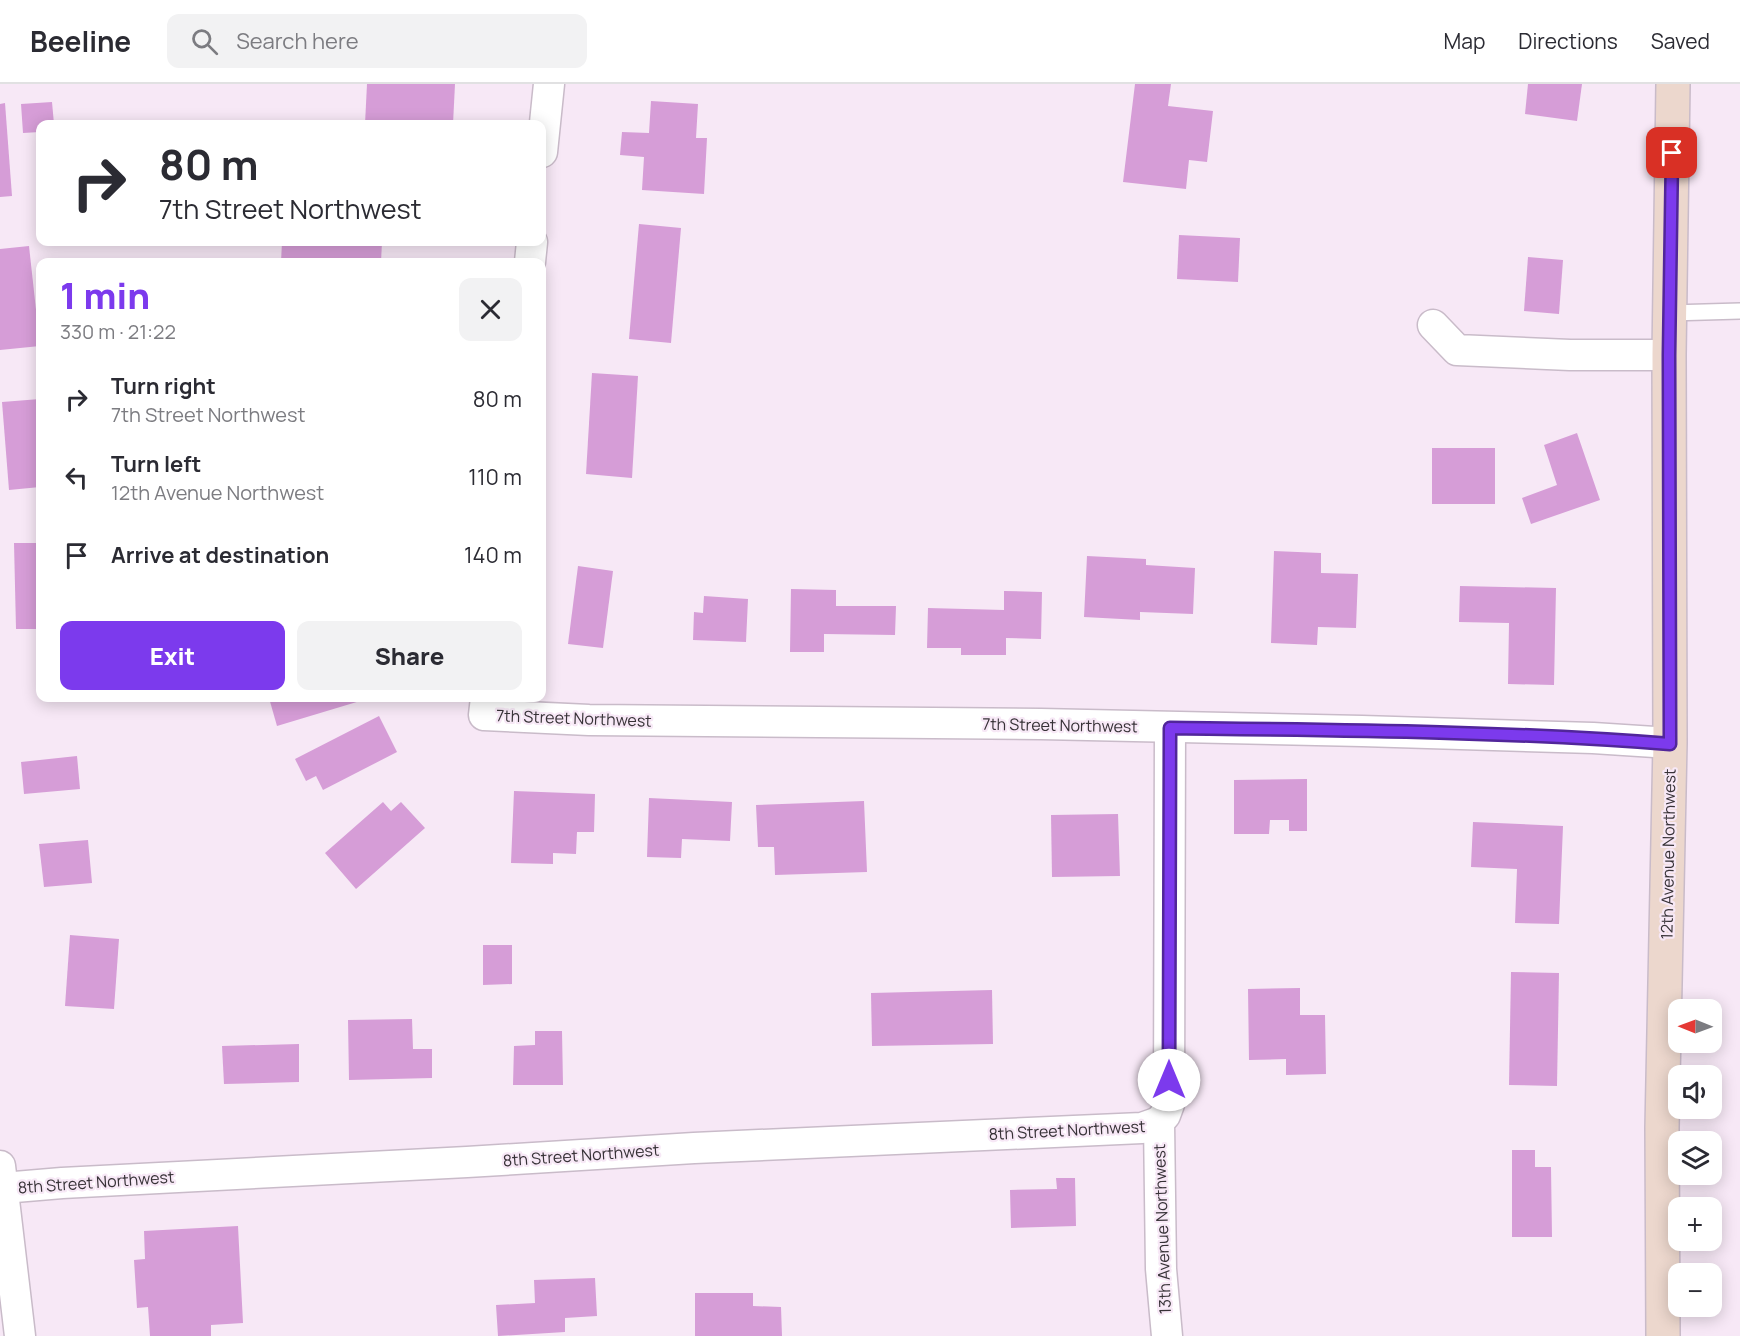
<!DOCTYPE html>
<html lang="en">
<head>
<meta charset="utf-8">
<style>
  :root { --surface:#fff; --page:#f2f2f3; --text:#2b2b33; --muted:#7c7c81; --line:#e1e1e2; --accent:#7c3aed }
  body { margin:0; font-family:Manrope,sans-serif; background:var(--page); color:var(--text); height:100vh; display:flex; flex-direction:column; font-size:22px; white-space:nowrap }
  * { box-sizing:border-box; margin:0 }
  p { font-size:20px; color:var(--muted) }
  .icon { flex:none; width:33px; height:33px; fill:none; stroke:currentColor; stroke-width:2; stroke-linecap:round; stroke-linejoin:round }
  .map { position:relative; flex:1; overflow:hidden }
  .drawer { position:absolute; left:36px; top:174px; width:510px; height:444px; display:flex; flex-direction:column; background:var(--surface); border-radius:12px; box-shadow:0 3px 15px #0003 }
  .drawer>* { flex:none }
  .banner { position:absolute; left:36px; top:36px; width:510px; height:126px; border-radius:12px; box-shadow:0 3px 15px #0003; background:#fff; color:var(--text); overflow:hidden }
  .needle { width:39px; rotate:271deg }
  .controls { position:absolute; left:1668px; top:915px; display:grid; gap:12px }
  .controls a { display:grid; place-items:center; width:54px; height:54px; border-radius:12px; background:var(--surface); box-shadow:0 3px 15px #0003; font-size:30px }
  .pin { position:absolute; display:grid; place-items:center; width:51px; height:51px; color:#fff; margin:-26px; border-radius:12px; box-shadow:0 3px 9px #0006 }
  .me { position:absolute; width:66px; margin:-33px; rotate:0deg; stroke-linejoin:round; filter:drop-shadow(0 0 4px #0008) }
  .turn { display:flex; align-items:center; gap:21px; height:126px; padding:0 24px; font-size:27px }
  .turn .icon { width:78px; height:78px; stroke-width:2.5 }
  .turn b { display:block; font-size:42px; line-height:51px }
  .round { display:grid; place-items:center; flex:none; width:63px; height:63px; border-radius:12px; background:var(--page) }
  .headline { display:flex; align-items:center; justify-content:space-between; height:102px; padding:0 24px }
  h1 { font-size:36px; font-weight:800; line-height:45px; color:var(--accent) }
  .button { display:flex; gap:12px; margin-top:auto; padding:12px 24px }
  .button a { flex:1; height:69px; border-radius:12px; background:var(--accent); color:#fff; font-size:24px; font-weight:800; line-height:69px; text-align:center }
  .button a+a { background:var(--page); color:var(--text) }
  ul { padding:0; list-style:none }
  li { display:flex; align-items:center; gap:18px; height:78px; padding:0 24px }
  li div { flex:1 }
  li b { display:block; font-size:22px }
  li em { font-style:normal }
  header { display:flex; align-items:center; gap:36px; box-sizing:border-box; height:84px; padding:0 30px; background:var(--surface); border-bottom:2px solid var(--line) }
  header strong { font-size:28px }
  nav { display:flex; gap:33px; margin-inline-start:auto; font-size:21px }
  .search { width:420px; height:54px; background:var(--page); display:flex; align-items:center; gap:15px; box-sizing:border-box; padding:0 21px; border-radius:12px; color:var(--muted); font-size:22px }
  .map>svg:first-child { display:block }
  .building { fill:#d69dd7 }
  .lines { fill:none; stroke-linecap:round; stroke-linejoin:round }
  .lane-casing { stroke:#c9bbc9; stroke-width:18 }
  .street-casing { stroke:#c9bbc9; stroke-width:33 }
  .secondary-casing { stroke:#c9bbc9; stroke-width:36 }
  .lane { stroke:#fff; stroke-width:15 }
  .street { stroke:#fff; stroke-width:30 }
  .secondary { stroke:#ecd7cd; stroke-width:33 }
  .route-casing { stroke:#51269a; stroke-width:15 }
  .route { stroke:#7c3aed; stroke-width:10 }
  .labels { text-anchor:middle; stroke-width:4.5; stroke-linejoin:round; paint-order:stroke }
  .street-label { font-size:16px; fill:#373237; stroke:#f7e8f6 }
</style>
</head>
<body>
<header>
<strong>Beeline</strong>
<div class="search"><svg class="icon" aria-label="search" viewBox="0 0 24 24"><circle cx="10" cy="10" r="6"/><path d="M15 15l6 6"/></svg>Search here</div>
<nav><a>Map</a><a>Directions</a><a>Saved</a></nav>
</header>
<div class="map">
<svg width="1740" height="1252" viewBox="0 0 1740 1252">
  <rect width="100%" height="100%" fill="#f7e8f6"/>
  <g class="building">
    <polygon points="367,0 455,0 453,40 365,40"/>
    <polygon points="1135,0 1171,0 1168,22 1213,27 1207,78 1189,76 1186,105 1123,98"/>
    <polygon points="1528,0 1582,0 1577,37 1525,30"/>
    <polygon points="651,17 698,20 696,54 707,54 704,110 642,106 644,73 620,71 622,48 649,49"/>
    <polygon points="52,18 54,40 40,40 40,48 23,49 21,20"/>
    <polygon points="5,19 12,112 0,113 0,20"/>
    <polygon points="639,140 681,144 671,259 629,255"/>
    <polygon points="1179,151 1240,154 1238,198 1177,195"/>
    <polygon points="282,158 382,158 381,178 281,178"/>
    <polygon points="29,162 40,262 0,266 0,165"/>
    <polygon points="1528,173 1563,176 1559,230 1524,227"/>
    <polygon points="592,289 638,292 632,394 586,390"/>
    <polygon points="40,315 40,403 9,406 2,318"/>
    <polygon points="1577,349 1600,416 1531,440 1522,414 1557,401 1544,361"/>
    <rect x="1432" y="364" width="63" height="56"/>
    <polygon points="14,459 40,459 40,545 16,545"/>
    <polygon points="1274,467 1321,469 1321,489 1358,490 1356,544 1318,543 1317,561 1271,559"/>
    <polygon points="1087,472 1146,475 1146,481 1195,484 1193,530 1140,528 1140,536 1084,533"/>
    <polygon points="578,482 613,487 603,564 568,560"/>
    <polygon points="1460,502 1556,504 1554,601 1508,600 1509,539 1459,538"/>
    <polygon points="791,505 836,506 836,522 896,522 895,551 824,550 824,568 790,568"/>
    <polygon points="1004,507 1042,508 1041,555 1006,554 1006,571 961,571 961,564 927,564 928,524 1004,526"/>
    <polygon points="704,512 748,515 746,558 693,556 694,528 703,529"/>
    <polygon points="269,614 370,614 277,642"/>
    <polygon points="379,632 397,668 323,706 316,692 306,697 295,675"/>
    <polygon points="77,672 80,705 24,710 21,678"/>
    <polygon points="1307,695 1307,747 1289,747 1289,736 1270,736 1269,750 1234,750 1234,696"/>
    <polygon points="514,707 595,710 594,748 577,748 576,770 553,769 553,780 511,779"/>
    <polygon points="649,714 732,718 730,757 682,755 681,774 647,773"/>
    <polygon points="864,717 867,788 775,791 774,763 758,763 756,721"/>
    <polygon points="383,718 391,727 401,718 425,744 356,805 325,769"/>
    <polygon points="1118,730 1120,792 1052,793 1051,731"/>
    <polygon points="1473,738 1563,742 1559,840 1515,839 1517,785 1471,783"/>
    <polygon points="88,756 92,799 44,803 39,760"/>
    <polygon points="70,851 119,855 114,925 65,922"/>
    <polygon points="483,861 512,861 512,900 483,901"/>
    <polygon points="1511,888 1559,889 1557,1002 1509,1001"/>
    <polygon points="1300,904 1300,931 1325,931 1326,990 1286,991 1286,975 1249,976 1248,905"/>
    <polygon points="992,906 993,960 872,962 871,909"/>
    <polygon points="412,935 413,965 432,965 432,994 349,996 348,936"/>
    <polygon points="535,947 562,947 563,1001 513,1001 514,962 535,961"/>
    <polygon points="299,960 299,998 224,1000 222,962"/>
    <polygon points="1512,1066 1535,1066 1535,1083 1551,1083 1552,1153 1512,1153"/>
    <polygon points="1056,1094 1075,1094 1076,1142 1011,1144 1010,1106 1057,1105"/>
    <polygon points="238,1142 243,1239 211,1241 211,1252 150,1252 148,1223 137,1224 134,1176 145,1175 144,1147"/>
    <polygon points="595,1194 597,1232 565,1234 565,1248 498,1252 496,1221 535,1219 534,1196"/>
    <polygon points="695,1209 753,1209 753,1222 781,1223 782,1252 695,1252"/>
  </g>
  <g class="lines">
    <g class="lane-casing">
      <polyline id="lane" points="1670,229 1740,227"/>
    </g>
    <g class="street-casing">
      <g id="street">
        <polyline points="542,68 549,0"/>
        <polyline points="530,178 532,158"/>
        <polyline points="1433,241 1457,266 1570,271 1669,271"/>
        <polyline points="486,614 484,631 589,636 1041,640 1362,647 1593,654 1670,659"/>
        <polyline points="0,1082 20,1252"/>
        <polyline points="3,1104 62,1099 467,1078 694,1064 1142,1044 1159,1038"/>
        <polyline points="1167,1252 1161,1185 1159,1038 1165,1031 1169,1020 1170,644"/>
      </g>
    </g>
    <g class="secondary-casing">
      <polyline id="secondary" points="1663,1252 1662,1044 1670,659 1669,271 1673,0"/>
    </g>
    <use href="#lane" class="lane"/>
    <use href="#street" class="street"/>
    <use href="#secondary" class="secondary"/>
  </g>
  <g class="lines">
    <g class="route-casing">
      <path id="route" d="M1169,996L1170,644C1337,646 1504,647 1670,660L1669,271L1672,69"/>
    </g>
    <use href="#route" class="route"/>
  </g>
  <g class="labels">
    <g class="street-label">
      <text transform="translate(574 634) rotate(2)" y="6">7th Street Northwest</text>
      <text transform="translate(1060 641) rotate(1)" y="6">7th Street Northwest</text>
      <text transform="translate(1668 770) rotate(-89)" y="6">12th Avenue Northwest</text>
      <text transform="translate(1067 1046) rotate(-3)" y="6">8th Street Northwest</text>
      <text transform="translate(581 1071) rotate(-4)" y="6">8th Street Northwest</text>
      <text transform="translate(96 1098) rotate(-4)" y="6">8th Street Northwest</text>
      <text transform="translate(1162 1145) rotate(-92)" y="6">13th Avenue Northwest</text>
    </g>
  </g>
</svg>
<div class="controls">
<a><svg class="needle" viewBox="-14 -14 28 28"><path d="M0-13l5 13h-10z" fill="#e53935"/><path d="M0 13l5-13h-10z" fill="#7c7c81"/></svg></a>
<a><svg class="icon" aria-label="sound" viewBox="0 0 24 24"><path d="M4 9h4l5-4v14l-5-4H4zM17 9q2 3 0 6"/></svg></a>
<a><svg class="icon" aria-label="layers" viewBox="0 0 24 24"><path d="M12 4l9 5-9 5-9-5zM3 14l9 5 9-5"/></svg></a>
<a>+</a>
<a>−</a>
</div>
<div class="pin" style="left:1672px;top:69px;background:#d93025"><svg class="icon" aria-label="arrive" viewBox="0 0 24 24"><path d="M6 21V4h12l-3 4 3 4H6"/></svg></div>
<svg class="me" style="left:1169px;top:996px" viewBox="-20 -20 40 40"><circle r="19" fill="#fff"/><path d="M0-13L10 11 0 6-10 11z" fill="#7c3aed"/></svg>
<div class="banner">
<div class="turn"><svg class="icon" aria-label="right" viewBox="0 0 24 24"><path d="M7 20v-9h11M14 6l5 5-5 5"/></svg><div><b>80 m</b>7th Street Northwest</div></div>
</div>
<section class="drawer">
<div class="headline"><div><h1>1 min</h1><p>330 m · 21:22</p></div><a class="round"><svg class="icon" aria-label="close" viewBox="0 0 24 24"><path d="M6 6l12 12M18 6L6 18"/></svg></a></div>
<ul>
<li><svg class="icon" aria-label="right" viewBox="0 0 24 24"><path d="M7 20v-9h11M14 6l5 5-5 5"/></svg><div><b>Turn right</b><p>7th Street Northwest</p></div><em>80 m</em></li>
<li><svg class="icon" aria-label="left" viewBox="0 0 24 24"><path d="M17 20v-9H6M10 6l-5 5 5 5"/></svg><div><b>Turn left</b><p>12th Avenue Northwest</p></div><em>110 m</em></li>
<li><svg class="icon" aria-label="arrive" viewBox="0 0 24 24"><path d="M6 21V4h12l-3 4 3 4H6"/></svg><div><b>Arrive at destination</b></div><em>140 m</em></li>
</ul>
<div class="button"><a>Exit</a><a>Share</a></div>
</section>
</div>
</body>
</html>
